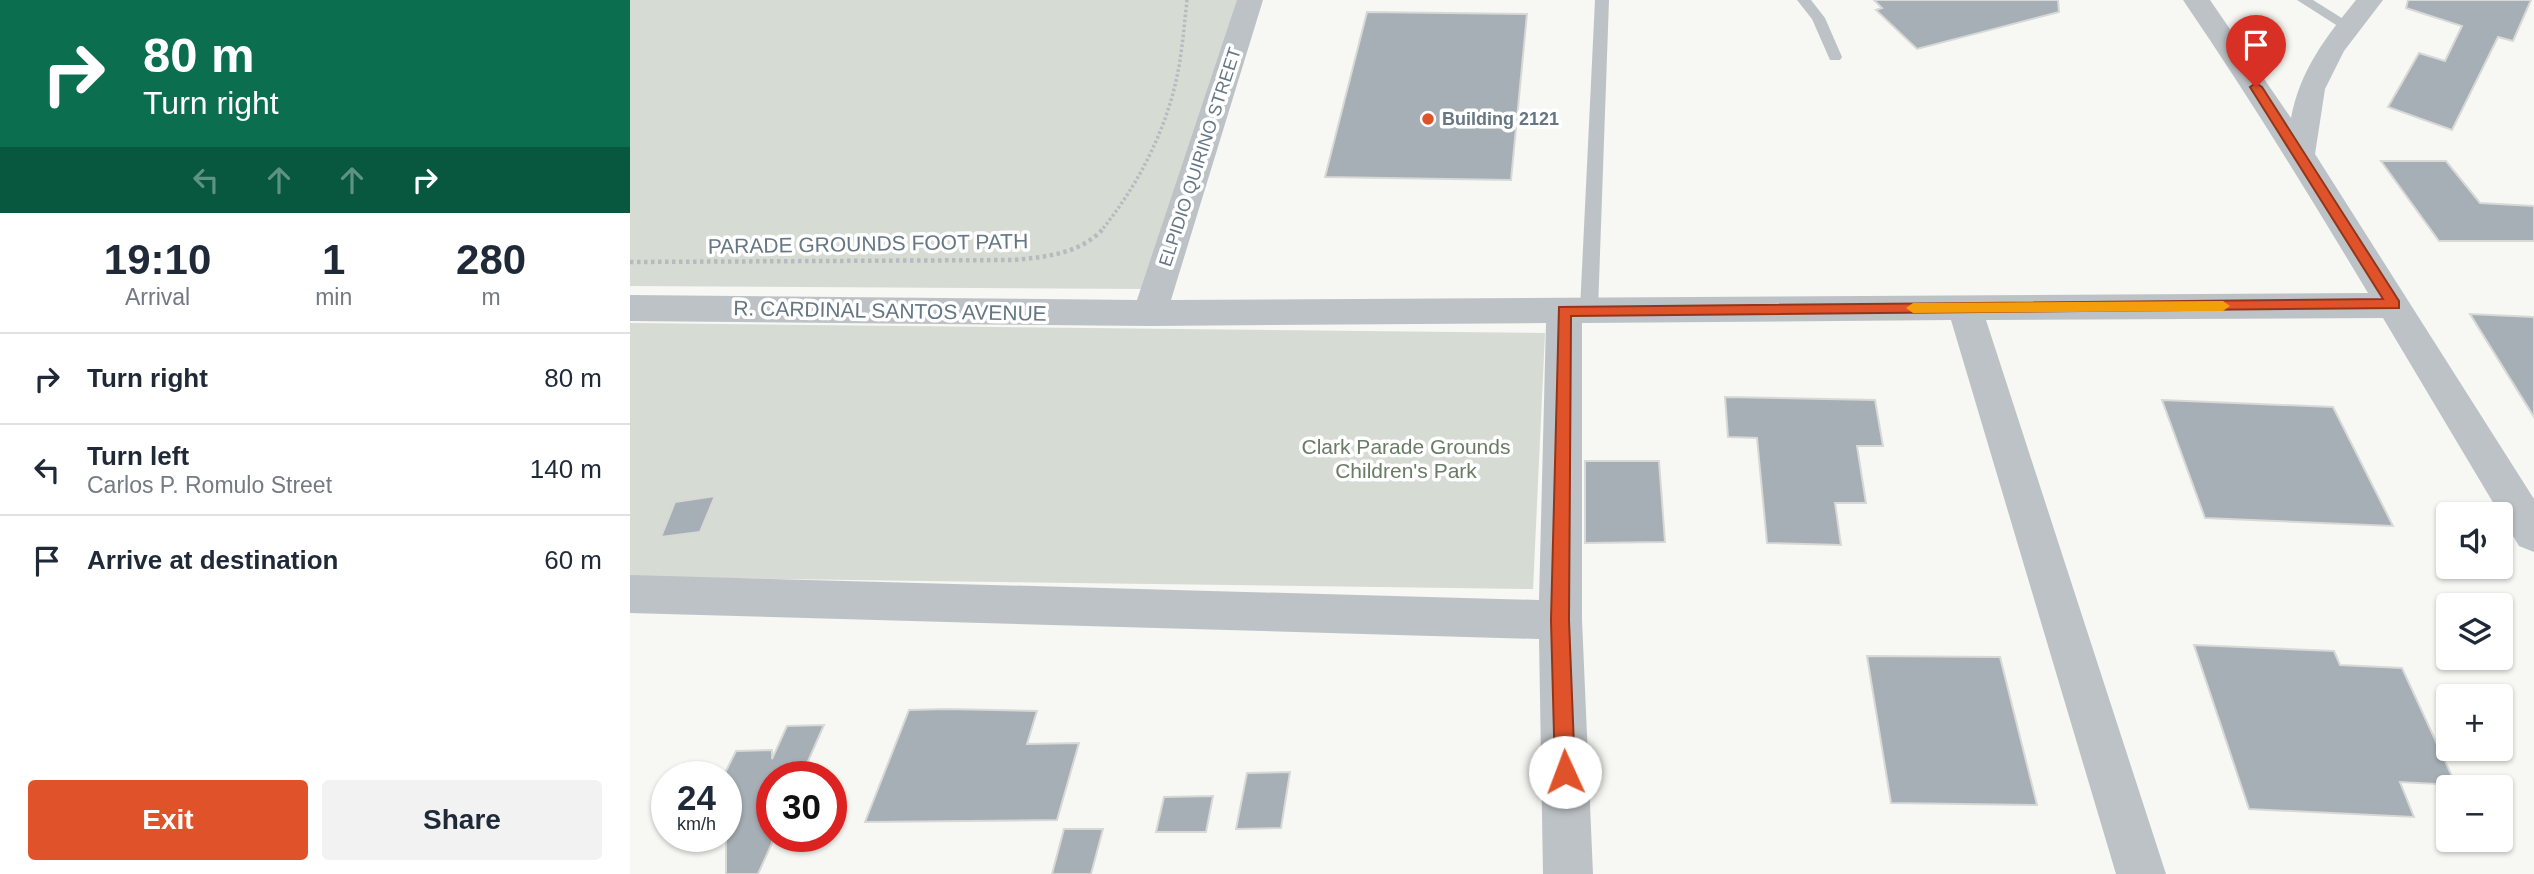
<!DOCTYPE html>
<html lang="en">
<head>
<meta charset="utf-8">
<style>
  :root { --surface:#fff; --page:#f2f2f3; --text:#1f2937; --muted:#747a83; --line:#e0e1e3; --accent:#e0532a }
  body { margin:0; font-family:Helvetica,sans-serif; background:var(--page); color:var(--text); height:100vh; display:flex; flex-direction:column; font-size:26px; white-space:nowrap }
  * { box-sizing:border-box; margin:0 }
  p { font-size:23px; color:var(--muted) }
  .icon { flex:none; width:38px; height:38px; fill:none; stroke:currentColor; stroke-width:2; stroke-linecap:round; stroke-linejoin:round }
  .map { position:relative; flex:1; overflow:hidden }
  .drawer { display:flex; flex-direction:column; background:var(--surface); width:630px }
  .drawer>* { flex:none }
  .guide { background:#0b6e4f; color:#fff; overflow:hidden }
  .tools { position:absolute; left:1806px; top:502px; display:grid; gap:14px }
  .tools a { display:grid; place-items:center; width:77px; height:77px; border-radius:7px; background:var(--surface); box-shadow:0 2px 5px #0004; font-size:35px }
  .speed { position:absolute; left:21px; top:761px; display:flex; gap:14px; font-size:35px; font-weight:700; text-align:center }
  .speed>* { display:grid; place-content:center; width:91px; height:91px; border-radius:50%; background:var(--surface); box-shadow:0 2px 5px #0004; line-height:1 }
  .speed small { font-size:18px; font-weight:400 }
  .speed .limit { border:10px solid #d22; background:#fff; color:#111 }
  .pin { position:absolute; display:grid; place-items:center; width:60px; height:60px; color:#fff; margin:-72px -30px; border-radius:50% 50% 50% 0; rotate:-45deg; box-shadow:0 0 7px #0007 }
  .pin .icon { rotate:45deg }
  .me { position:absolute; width:77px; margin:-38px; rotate:358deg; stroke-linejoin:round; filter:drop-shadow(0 0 5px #0008) }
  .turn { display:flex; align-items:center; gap:24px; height:147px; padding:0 28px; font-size:32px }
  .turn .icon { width:91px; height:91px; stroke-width:2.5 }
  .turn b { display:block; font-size:49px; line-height:60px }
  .lanes { display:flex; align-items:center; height:66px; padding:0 28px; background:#0003; justify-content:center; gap:35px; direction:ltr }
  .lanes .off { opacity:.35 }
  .eta { display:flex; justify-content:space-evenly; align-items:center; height:119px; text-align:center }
  .eta b { font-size:42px; font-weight:800; line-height:49px }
  .primary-button { display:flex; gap:14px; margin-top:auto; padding:14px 28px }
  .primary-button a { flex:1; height:80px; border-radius:7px; background:var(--accent); color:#fff; font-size:28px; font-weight:800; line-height:80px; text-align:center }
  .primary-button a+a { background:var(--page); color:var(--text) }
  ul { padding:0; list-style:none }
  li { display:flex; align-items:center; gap:21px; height:91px; padding:0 28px; border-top:2px solid var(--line) }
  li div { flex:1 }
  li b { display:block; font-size:26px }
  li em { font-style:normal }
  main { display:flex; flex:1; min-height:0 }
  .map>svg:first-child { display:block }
  .green { fill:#d6dbd3 }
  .building { fill:#a6afb5; stroke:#d8d8d6; stroke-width:2 }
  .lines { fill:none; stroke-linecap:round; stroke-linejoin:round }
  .path-far1 { stroke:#b8bbbe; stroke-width:3.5; stroke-dasharray:2.5 2.5; stroke-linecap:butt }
  .path { stroke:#b8bbbe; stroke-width:4.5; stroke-dasharray:3.5 3.5; stroke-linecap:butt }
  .lane { fill:#bdc2c6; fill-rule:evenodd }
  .street { fill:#bdc2c6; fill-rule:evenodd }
  .route { fill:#e0532a; stroke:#92361b; stroke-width:2 }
  .slow { fill:#f59e0b }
  .poi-dot { fill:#e0532a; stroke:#fff; stroke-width:2.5 }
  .labels { text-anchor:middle; stroke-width:7; stroke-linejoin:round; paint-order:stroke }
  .far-poi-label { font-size:18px; font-weight:bold; fill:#667784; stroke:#fff; text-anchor:start }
  .far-street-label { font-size:18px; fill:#667784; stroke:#fff }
  .street-label { font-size:21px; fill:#667784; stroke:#fff }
  .park-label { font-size:21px; fill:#697b65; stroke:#fff }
</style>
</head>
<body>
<main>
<section class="drawer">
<div class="guide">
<div class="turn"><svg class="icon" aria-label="right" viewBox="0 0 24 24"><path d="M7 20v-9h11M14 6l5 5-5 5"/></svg><div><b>80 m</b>Turn right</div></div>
<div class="lanes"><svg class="icon off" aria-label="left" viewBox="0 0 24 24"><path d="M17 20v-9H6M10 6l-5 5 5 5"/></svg><svg class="icon off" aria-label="ahead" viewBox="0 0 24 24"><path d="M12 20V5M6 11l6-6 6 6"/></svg><svg class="icon off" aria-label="ahead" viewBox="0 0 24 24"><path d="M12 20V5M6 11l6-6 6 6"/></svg><svg class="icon" aria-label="right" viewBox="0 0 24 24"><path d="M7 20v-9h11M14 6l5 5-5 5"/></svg></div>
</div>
<div class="eta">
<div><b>19:10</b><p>Arrival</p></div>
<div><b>1</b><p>min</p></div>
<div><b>280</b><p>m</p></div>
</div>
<ul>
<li><svg class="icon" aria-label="right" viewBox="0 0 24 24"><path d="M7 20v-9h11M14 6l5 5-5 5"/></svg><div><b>Turn right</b></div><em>80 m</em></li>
<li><svg class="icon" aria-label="left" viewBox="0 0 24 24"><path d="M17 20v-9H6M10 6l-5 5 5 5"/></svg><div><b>Turn left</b><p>Carlos P. Romulo Street</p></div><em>140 m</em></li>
<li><svg class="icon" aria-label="arrive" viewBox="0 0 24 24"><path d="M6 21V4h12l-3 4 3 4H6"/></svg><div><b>Arrive at destination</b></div><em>60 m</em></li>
</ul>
<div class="primary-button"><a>Exit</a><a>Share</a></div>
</section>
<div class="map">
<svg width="1904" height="874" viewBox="0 0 1904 874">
  <rect width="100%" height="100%" fill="#f7f7f3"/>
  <g class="green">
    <polygon points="0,0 610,0 514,289 0,286"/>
    <polygon points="0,323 915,333 903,589 0,577"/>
  </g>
  <g class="building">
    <polygon points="1244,0 1428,0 1429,12 1287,49 1246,10 1252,8"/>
    <polygon points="1778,0 1901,0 1883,41 1868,37 1822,130 1758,107 1789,53 1815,61 1832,26 1776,8"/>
    <polygon points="737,12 897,14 881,180 695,177"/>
    <polygon points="1751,161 1816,161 1850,203 1904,206 1904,241 1809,241"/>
    <polygon points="1840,314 1904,317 1904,417"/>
    <polygon points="1095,397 1245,400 1253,446 1227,446 1236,503 1205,503 1211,545 1137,543 1127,438 1098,437"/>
    <polygon points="1532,400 1703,407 1763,526 1575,518"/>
    <polygon points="955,461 1029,461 1035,542 955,543"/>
    <polygon points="85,496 70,532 31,537 45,502"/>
    <polygon points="1564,645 1704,651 1710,665 1772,668 1826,785 1770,782 1784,817 1619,809"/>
    <polygon points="1237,656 1370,657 1407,805 1261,803"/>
    <polygon points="316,709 407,711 397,744 449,743 427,820 235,822 279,710"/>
    <polygon points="194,725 171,777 142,777 142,843 128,874 96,874 96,771 106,751 142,750 142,759 157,726"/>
    <polygon points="660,772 651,828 606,829 617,773"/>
    <polygon points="583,796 576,832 526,832 534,797"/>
    <polygon points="434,829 473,829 461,874 422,874"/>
  </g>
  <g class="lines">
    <path class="path-far1" d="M470,232C505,190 534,135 546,81C552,55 554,27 557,0"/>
    <path class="path" d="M0,262L384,260C415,257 449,254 472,230"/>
    <g class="lane">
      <polygon points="965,0 979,0 968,310 959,316 950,310"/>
      <polygon points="1167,0 1181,0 1195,18 1212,57 1210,60 1200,60 1182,19"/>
      <polygon points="1667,0 1683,0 1726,27 1714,30"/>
    </g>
    <path class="street" d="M607,0H633L541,300L1738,293C1678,193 1618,95 1553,0H1580L1661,118C1670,70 1696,37 1726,0H1753L1714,51L1695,89L1685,154L1904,499V552L1889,546L1753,318L1356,320L1536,874H1486L1321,320L952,323V620L963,874H913L909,639L0,613V575L909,600L916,323L520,326L0,321V295L507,300Z"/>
  </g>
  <polygon class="route" points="1626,83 1632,87 1769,301 1769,308 941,316 939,620 945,772 942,779 935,782 928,779 925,772 921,620 929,307 1753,299 1620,87"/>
  <polygon class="slow" points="1593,301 1600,306 1593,311 1283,313 1276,308 1283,303"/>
  <circle class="poi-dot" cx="798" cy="119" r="7"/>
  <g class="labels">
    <g class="far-poi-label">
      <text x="812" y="125">Building 2121</text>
    </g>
    <g class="far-street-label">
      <text transform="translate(570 157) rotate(-72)" y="6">ELPIDIO QUIRINO STREET</text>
    </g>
    <g class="street-label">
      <text transform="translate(238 244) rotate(-1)" y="7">PARADE GROUNDS FOOT PATH</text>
      <text transform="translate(260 311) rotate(1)" y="7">R. CARDINAL SANTOS AVENUE</text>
    </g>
    <g class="park-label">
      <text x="776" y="454">Clark Parade Grounds<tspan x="776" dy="24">Children's Park</tspan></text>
    </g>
  </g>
</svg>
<div class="tools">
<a><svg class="icon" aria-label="sound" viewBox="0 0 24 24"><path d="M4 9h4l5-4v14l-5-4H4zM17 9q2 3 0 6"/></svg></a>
<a><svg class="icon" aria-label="layers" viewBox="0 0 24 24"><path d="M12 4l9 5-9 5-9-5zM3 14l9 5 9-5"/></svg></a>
<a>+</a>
<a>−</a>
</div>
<div class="speed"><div>24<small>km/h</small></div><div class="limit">30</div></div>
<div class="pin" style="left:1626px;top:87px;background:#d93025"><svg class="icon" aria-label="arrive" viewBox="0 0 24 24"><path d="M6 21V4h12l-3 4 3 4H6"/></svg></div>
<svg class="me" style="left:935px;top:772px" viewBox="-20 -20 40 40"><circle r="19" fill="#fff"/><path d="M0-13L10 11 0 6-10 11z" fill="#e0532a"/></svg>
</div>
</main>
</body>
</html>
